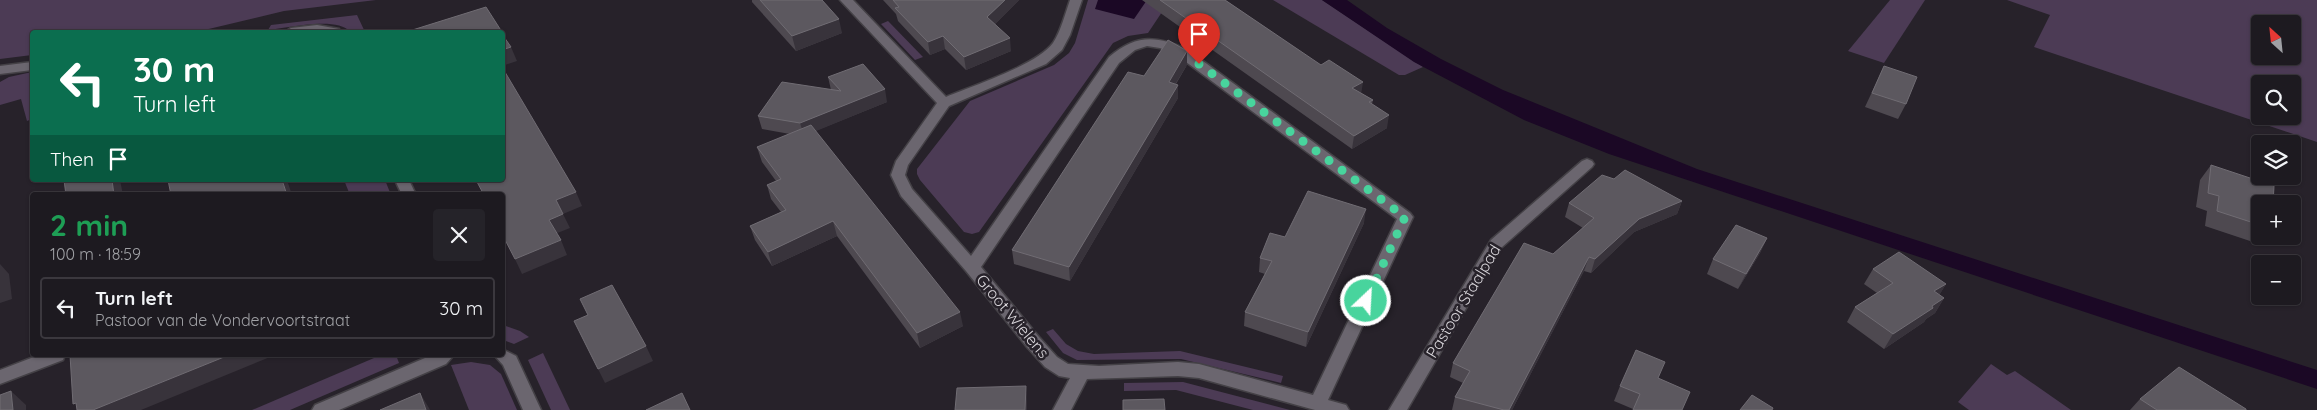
<!DOCTYPE html>
<html lang="en">
<head>
<meta charset="utf-8">
<style>
  :root { --surface:#1d1a20; --page:#252329; --text:#f1f3f6; --muted:#a0a1a5; --line:#3b383e }
  body { margin:0; font-family:Quicksand,sans-serif; background:var(--page); color:var(--text); height:100vh; display:flex; flex-direction:column; font-size:19px; white-space:nowrap }
  * { box-sizing:border-box; margin:0 }
  p { font-size:16px; color:var(--muted) }
  .icon { flex:none; width:28px; height:28px; fill:none; stroke:currentColor; stroke-width:2; stroke-linecap:round; stroke-linejoin:round }
  .map { position:relative; flex:1; overflow:hidden }
  .details { position:absolute; left:30px; top:192px; width:475px; height:165px; display:flex; flex-direction:column; background:var(--surface); border-radius:5px; box-shadow:0 1px 4px #0004,0 0 0 1px var(--line) }
  .details>* { flex:none }
  .banner { position:absolute; left:30px; top:30px; width:475px; height:152px; border-radius:5px; box-shadow:0 1px 4px #0004,0 0 0 1px var(--line); background:#0b6e4f; color:#fff; overflow:hidden }
  .needle { width:32px; rotate:333deg }
  .tools { position:absolute; left:2251px; top:15px; display:grid; gap:10px }
  .tools a { display:grid; place-items:center; width:50px; height:50px; border-radius:5px; background:var(--surface); box-shadow:0 1px 4px #0004,0 0 0 1px var(--line); font-size:25px }
  .pin { position:absolute; display:grid; place-items:center; width:42px; height:42px; color:#fff; margin:-51px -21px; border-radius:50% 50% 50% 0; rotate:-45deg; box-shadow:0 0 5px #0007 }
  .pin .icon { rotate:45deg }
  .me { position:absolute; width:55px; margin:-28px; rotate:25deg; stroke-linejoin:round; filter:drop-shadow(0 0 4px #0008) }
  .turn { display:flex; align-items:center; gap:18px; height:105px; padding:0 20px; font-size:22px }
  .turn .icon { width:65px; height:65px; stroke-width:2.5 }
  .turn b { display:block; font-size:35px; line-height:42px }
  .then { display:flex; align-items:center; height:48px; padding:0 20px; background:#0003; gap:10px; font-size:19px }
  .round { display:grid; place-items:center; flex:none; width:52px; height:52px; border-radius:5px; background:var(--page) }
  .summary { display:flex; align-items:center; justify-content:space-between; height:85px; padding:0 20px }
  h1 { font-size:30px; font-weight:700; line-height:38px; color:#1e9e55 }
  ul { padding:0; list-style:none }
  li { display:flex; align-items:center; gap:15px; height:62px; margin:0 10px 8px; padding:0 10px; border:2px solid var(--line); border-radius:5px }
  li div { flex:1 }
  li b { display:block; font-size:19px }
  li em { font-style:normal }
  .map>svg:first-child { display:block }
  .green { fill:#4c3b55; fill-rule:evenodd }
  .water { fill:#1b0825 }
  .lines { fill:none; stroke-linecap:round; stroke-linejoin:round }
  .minor-casing { stroke:#444146; stroke-width:3 }
  .minor { fill:#6b666f; fill-rule:evenodd }
  .wall { fill:#4e4950 }
  .shaded-wall { fill:#38333b }
  .building { fill:#5c585f; stroke:#706c73 }
  .route { stroke:#48d49d; stroke-width:9; stroke-dasharray:0 16.2 }
  .labels { text-anchor:middle; stroke-width:5; stroke-linejoin:round; paint-order:stroke }
  .street-label { font-size:16px; fill:#d9d6db; stroke:#27222a }
</style>
</head>
<body>
<div class="map">
<svg width="2317" height="410" viewBox="0 0 2317 410">
  <rect width="100%" height="100%" fill="#27222a"/>
  <g class="green">
    <polygon points="0,0 376,0 284,11 196,32 32,32 32,55 0,59"/>
    <polygon points="1088,0 1170,0 1148,33 1128,36 1113,43 979,232 972,234 964,232 920,180 917,174 917,169 970,101 1054,65 1069,53 1075,43"/>
    <polygon points="1273,0 1322,0 1423,67 1405,75 1399,75"/>
    <polygon points="1890,0 1925,0 1884,63 1848,51"/>
    <path d="M2007,0H2317V142L2034,47L2050,15ZM2260,24H2292V56H2260ZM2260,84H2292V116H2260Z"/>
    <path d="M357,15L365,32H350C338,16 287,28 268,30L271,25Z"/>
    <polygon points="888,21 923,57 915,60 881,24"/>
    <polygon points="32,72 32,119 27,121 21,99 0,105 0,82 9,77"/>
    <polygon points="344,180 385,180 391,195 350,195"/>
    <polygon points="503,325 520,331 529,337 514,344 503,340"/>
    <polygon points="1053,329 1066,344 1078,351 1094,354 1180,351 1283,376 1281,383 1181,359 1077,360 1063,353 1046,332"/>
    <polygon points="543,353 570,410 551,410 528,360"/>
    <polygon points="381,355 396,355 399,363 290,410 252,410"/>
    <polygon points="471,362 490,365 501,374 517,410 469,410 451,365"/>
    <polygon points="1991,364 2007,375 2015,371 2071,410 1969,410 1958,402"/>
    <polygon points="1183,382 1290,410 1253,410 1176,390 1124,391 1124,383"/>
  </g>
  <g class="water">
    <polygon points="1098,0 1147,0 1134,19 1095,9"/>
    <polygon points="1322,0 1347,0 1387,28 1441,59 1503,90 1697,169 2317,370 2317,389 1609,154 1524,120 1414,62"/>
  </g>
  <g class="lines">
    <g class="minor-casing">
      <g id="minor">
        <path d="M840,0H853L946,97C972,86 1037,65 1053,43C1061,31 1065,14 1070,0H1082L1070,35L1062,50L1046,64L949,106L908,165L905,175L912,189L971,256L1109,57C1136,34 1157,35 1188,50L1410,213L1413,217L1328,400L1346,405L1349,410H1315L1199,378L1178,376L1087,379L1071,410H1053L1070,378L1059,376L1045,367L1027,347L966,271L901,196L891,175L896,161L937,103ZM1147,46L1160,48L1178,56L1397,219L1313,395L1199,364L1178,362L1099,366L1068,364L1057,357L1039,337L981,267L1119,63L1135,50Z"/>
        <polygon points="317,25 339,29 340,32 285,32 291,28"/>
        <polygon points="32,62 32,70 0,74 0,66"/>
        <polygon points="1587,159 1592,161 1594,164 1592,167 1501,248 1407,410 1389,410 1491,240 1582,161"/>
        <polygon points="395,180 409,180 416,195 402,195"/>
        <polygon points="502,349 516,356 541,410 523,410 503,365 494,355 502,355"/>
        <polygon points="39,355 65,355 63,360 0,384 0,370"/>
        <polygon points="432,355 454,355 446,364 339,410 312,410 315,405"/>
      </g>
    </g>
    <use href="#minor" class="minor"/>
  </g>
  <g class="wall">
    <polygon points="752,0 822,0 842,33 796,51 752,2"/>
    <polygon points="883,0 1019,0 995,24 1011,51 966,70 945,49 930,55 898,21 896,14"/>
    <polygon points="1142,0 1225,0 1361,93 1373,100 1372,104 1387,128 1352,149"/>
    <polygon points="1187,65 1176,84 1178,98 1070,281 1014,264 1012,250"/>
    <polygon points="1884,66 1906,104 1898,119 1865,107"/>
    <polygon points="828,77 887,102 815,131 963,326 920,348 837,236 772,266 755,240 750,226 781,212 771,199 767,185 776,181 762,162 757,147 790,134 762,129 758,116 831,90"/>
    <polygon points="2211,165 2260,204 2260,236 2266,236 2259,244 2205,226 2207,211 2196,207 2200,180"/>
    <polygon points="1614,179 1682,201 1677,214 1634,232 1591,273 1584,271 1512,410 1452,410 1455,397 1463,383 1450,377 1453,363 1583,228 1565,217 1569,203"/>
    <polygon points="1364,223 1306,347 1244,326 1245,312 1265,274 1259,272 1260,258 1285,237"/>
    <polygon points="1767,238 1760,253 1738,289 1707,274 1713,259"/>
    <polygon points="1873,269 1946,284 1939,295 1944,298 1935,313 1926,319 1924,322 1884,349 1847,322 1855,307 1877,293 1864,284"/>
    <polygon points="1658,378 1633,409 1614,401 1620,386"/>
    <polygon points="2140,399 2246,410 2130,410"/>
  </g>
  <g class="shaded-wall">
    <polygon points="1005,0 1019,0 989,30 987,17"/>
    <polygon points="839,19 842,33 796,51 792,36"/>
    <polygon points="943,36 945,49 930,55 928,42"/>
    <polygon points="1010,38 1011,51 966,70 964,57"/>
    <polygon points="511,47 517,61 502,66 502,50"/>
    <polygon points="1187,51 1187,65 1168,96 1169,82"/>
    <polygon points="1363,82 1361,95 1352,88"/>
    <polygon points="1178,85 1178,98 1070,281 1069,267"/>
    <polygon points="885,89 887,102 804,136 800,123"/>
    <polygon points="1389,115 1387,128 1352,149 1354,136"/>
    <polygon points="112,180 120,180 123,195 114,195"/>
    <polygon points="282,180 287,180 292,195 287,195"/>
    <polygon points="576,192 582,206 563,214 570,228 555,234 549,220 556,200"/>
    <polygon points="1682,201 1677,214 1634,232 1591,273 1595,259 1639,219"/>
    <polygon points="1366,209 1364,223 1306,347 1308,332"/>
    <polygon points="833,221 837,236 772,266 768,252"/>
    <polygon points="1767,238 1760,253 1738,289 1746,274"/>
    <polygon points="561,240 567,255 522,274 515,259"/>
    <polygon points="1589,257 1584,271 1512,410 1509,410"/>
    <polygon points="0,264 9,274 12,299 0,303"/>
    <polygon points="1946,284 1937,299 1934,291"/>
    <polygon points="1944,298 1935,313 1926,319 1924,322 1884,349 1893,334 1932,306"/>
    <polygon points="960,312 963,326 920,348 917,333"/>
    <polygon points="646,346 653,361 605,383 598,369"/>
    <polygon points="229,355 275,355 141,410 93,410"/>
    <polygon points="1026,386 1027,401 1027,410 1025,410"/>
    <polygon points="11,391 26,405 26,410 13,410"/>
    <polygon points="420,393 429,408 430,410 426,410"/>
  </g>
  <g class="building">
    <polygon points="760,0 822,0 839,19 792,36"/>
    <polygon points="893,0 1005,0 987,17 1010,38 964,57 943,36 928,42 895,8 899,7"/>
    <polygon points="1160,0 1225,0 1321,65 1329,60 1363,82 1352,88 1373,100 1369,102 1389,115 1354,136"/>
    <polygon points="486,7 502,32 406,32"/>
    <polygon points="502,34 511,47 502,50"/>
    <polygon points="1168,40 1187,51 1169,82 1178,85 1069,267 1012,250 1128,72 1144,76"/>
    <polygon points="863,64 885,89 800,123 758,116 782,82 841,91 828,77"/>
    <polygon points="1884,66 1917,77 1906,104 1872,93"/>
    <polygon points="502,67 576,192 556,200 563,214 549,220 561,240 515,259 502,234 502,195 484,195 476,180 502,180"/>
    <polygon points="811,125 960,312 917,333 833,221 768,252 750,226 786,210 767,185 781,179 757,147"/>
    <polygon points="2211,165 2274,186 2273,204 2260,204 2260,225 2217,211 2219,196 2208,193"/>
    <polygon points="1625,170 1682,201 1639,219 1595,259 1589,257 1509,410 1504,410 1455,397 1470,371 1453,363 1524,243 1553,254 1594,218 1569,203 1602,175 1614,179"/>
    <polygon points="64,180 112,180 114,195 66,195"/>
    <polygon points="168,180 282,180 287,195 206,195 206,193 201,195 171,195"/>
    <polygon points="1308,191 1366,209 1308,332 1245,312 1272,261 1260,258 1270,233 1285,237"/>
    <polygon points="1736,225 1767,238 1746,274 1713,259"/>
    <polygon points="1899,252 1946,284 1934,291 1944,298 1932,306 1933,308 1893,334 1855,307 1893,283 1873,269"/>
    <polygon points="612,285 646,346 598,369 574,321 588,315 580,299"/>
    <polygon points="1636,350 1665,362 1658,378 1690,392 1682,410 1633,410 1640,394 1620,386"/>
    <polygon points="70,355 229,355 93,410 77,410 76,403 73,404"/>
    <polygon points="2179,367 2246,409 2246,410 2157,410 2140,399"/>
    <polygon points="1026,386 1025,410 955,410 957,388"/>
    <polygon points="11,391 13,410 0,410 0,395"/>
    <polygon points="420,393 426,410 380,410"/>
    <polygon points="682,393 690,410 646,410"/>
    <polygon points="1752,395 1773,408 1772,410 1740,410"/>
    <polygon points="1164,399 1165,410 1123,410 1123,400"/>
  </g>
  <g class="lines">
    <polyline class="route" points="1199,64 1405,217 1366,301"/>
  </g>
  <g class="labels">
    <g class="street-label">
      <text transform="translate(1463 301) rotate(-59)" y="6">Pastoor Staalpad</text>
      <text transform="translate(1013 316) rotate(50)" y="6">Groot Wielens</text>
    </g>
  </g>
</svg>
<div class="tools">
<a><svg class="needle" viewBox="-14 -14 28 28"><path d="M0-13l5 13h-10z" fill="#e53935"/><path d="M0 13l5-13h-10z" fill="#a0a1a5"/></svg></a>
<a><svg class="icon" aria-label="search" viewBox="0 0 24 24"><circle cx="10" cy="10" r="6"/><path d="M15 15l6 6"/></svg></a>
<a><svg class="icon" aria-label="layers" viewBox="0 0 24 24"><path d="M12 4l9 5-9 5-9-5zM3 14l9 5 9-5"/></svg></a>
<a>+</a>
<a>−</a>
</div>
<div class="pin" style="left:1199px;top:64px;background:#d93025"><svg class="icon" aria-label="arrive" viewBox="0 0 24 24"><path d="M6 21V4h12l-3 4 3 4H6"/></svg></div>
<svg class="me" style="left:1366px;top:301px" viewBox="-20 -20 40 40"><circle r="17" fill="#48d49d" stroke="#fff" stroke-width="3"/><path d="M0-11L8 9 0 5-8 9z" fill="#fff"/></svg>
<div class="banner">
<div class="turn"><svg class="icon" aria-label="left" viewBox="0 0 24 24"><path d="M17 20v-9H6M10 6l-5 5 5 5"/></svg><div><b>30 m</b>Turn left</div></div>
<div class="then">Then<svg class="icon" aria-label="arrive" viewBox="0 0 24 24"><path d="M6 21V4h12l-3 4 3 4H6"/></svg></div>
</div>
<section class="details">
<div class="summary"><div><h1>2 min</h1><p>100 m · 18:59</p></div><a class="round"><svg class="icon" aria-label="close" viewBox="0 0 24 24"><path d="M6 6l12 12M18 6L6 18"/></svg></a></div>
<ul>
<li><svg class="icon" aria-label="left" viewBox="0 0 24 24"><path d="M17 20v-9H6M10 6l-5 5 5 5"/></svg><div><b>Turn left</b><p>Pastoor van de Vondervoortstraat</p></div><em>30 m</em></li>
</ul>
</section>
</div>
</body>
</html>
